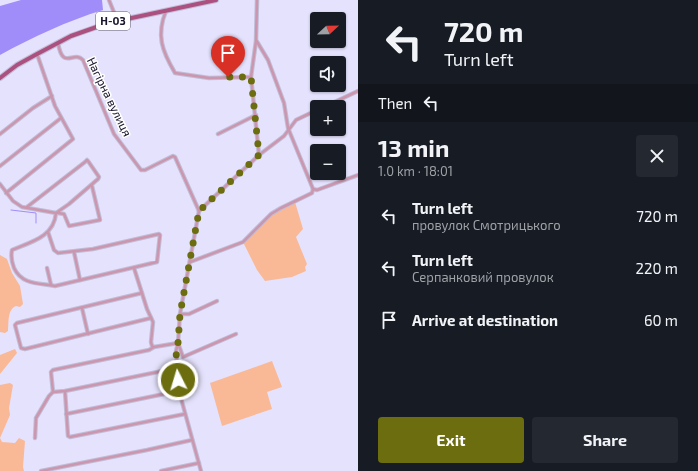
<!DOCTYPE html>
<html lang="en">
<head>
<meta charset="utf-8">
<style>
  :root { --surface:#171b24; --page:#242831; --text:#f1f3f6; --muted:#9ea1a6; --accent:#6c6d0e }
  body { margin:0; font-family:"Exo 2",sans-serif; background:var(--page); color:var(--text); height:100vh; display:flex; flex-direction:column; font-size:15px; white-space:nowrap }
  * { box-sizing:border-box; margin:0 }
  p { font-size:13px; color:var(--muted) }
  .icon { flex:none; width:22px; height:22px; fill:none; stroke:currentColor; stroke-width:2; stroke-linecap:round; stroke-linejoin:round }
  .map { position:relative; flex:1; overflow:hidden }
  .drawer { display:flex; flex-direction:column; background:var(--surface); width:340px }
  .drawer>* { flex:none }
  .hud { background:#171b24; color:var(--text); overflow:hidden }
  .needle { width:26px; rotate:68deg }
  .fabs { position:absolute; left:310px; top:12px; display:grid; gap:8px }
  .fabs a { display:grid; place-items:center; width:36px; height:36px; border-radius:4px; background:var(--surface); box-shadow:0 1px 3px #0004; font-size:20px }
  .pin { position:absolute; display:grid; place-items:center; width:34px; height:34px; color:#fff; margin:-41px -17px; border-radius:50% 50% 50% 0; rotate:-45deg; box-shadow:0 0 4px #0007 }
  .pin .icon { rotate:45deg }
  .me { position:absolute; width:44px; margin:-22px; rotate:355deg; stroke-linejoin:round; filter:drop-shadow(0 0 3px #0008) }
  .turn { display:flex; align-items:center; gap:14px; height:84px; padding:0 20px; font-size:18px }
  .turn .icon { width:52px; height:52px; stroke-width:2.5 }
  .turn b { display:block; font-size:28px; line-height:34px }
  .then { display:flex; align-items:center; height:38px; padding:0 20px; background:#0003; gap:8px; font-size:15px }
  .round { display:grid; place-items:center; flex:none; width:42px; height:42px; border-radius:4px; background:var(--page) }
  .summary { display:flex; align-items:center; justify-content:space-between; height:68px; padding:0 20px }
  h1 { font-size:24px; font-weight:700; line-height:30px }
  .primary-button { display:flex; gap:8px; margin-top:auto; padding:8px 20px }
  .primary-button a { flex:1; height:46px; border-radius:4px; background:var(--accent); color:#fff; font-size:16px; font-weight:700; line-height:46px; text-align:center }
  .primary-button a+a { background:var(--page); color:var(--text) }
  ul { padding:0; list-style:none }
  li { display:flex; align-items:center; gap:12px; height:52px; padding:0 20px }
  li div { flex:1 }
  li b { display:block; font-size:15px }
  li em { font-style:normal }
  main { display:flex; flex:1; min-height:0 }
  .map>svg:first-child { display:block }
  .green { fill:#f9b996 }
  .water { fill:#a08dfa }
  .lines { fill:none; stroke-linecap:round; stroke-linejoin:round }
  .stream { stroke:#a08dfa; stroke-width:1 }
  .street-casing { stroke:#c0bdd7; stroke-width:4.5 }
  .primary-casing { stroke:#c0bdd7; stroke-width:6 }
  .street { stroke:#cb96ae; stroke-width:2.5 }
  .primary { stroke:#ac507f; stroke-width:4 }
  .route { stroke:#6c6d0e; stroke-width:7; stroke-dasharray:0 12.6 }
  .labels { text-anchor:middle; stroke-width:3; stroke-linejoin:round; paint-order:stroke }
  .shield { fill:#fff; stroke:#5d5a6b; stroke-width:1 }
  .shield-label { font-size:11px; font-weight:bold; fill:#18142b }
  .street-label { font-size:12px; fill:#18142b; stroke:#fff }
</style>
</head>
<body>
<main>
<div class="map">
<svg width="358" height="471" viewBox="0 0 358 471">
  <rect width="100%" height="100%" fill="#e5e2fd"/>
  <g class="green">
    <polygon points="295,202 303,229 296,237 307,264 305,267 306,271 292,277 265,281 257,270 243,242 271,214"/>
    <path d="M0,255L7,259L12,273L20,286L23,304L20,307L16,306C7,310 9,322 8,331L5,333L0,332Z"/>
    <polygon points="15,349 17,353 0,374 0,355"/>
    <polygon points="272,361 282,387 267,392 272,409 222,426 210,383"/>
    <polygon points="10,383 13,385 9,408 10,415 0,438 2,442 15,443 19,438 25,441 23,467 24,471 0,471 0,385"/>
  </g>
  <path class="water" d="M21,0H102L103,10C67,21 33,37 0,55V6Z"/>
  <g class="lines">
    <polyline class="stream" points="11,210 36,213 36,223"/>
    <g class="street-casing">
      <g id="street">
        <polyline points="109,0 117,20"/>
        <polyline points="257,0 256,40 268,60 284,103 288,128 313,189"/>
        <path d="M166,11C156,35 162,51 175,73L209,78L251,77"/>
        <polyline points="256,41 251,77 259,155"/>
        <path d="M58,43C63,71 73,50 83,60L114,134L141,170H145L173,156L175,157L199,211"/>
        <polyline points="324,107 358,91"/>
        <polyline points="0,134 33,108 52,96"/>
        <polyline points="218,134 256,115"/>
        <polyline points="0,166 61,118"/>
        <path d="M0,184L13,201L22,207L56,213C54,237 31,242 12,250C11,255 12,263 14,268C22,285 39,283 55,286L157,262L160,235L159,234L93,249L58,253L54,250L48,232"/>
        <polyline points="6,193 73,139 55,106 37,54"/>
        <polyline points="27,207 85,162 87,160 88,161 99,177 98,179 69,204 56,213"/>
        <polyline points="58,213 64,214 69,226 100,220 92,186"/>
        <polyline points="74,252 80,280"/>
        <polyline points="190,262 243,242 271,214 281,208 312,193 313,189 317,190 358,175"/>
        <polyline points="47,268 51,285"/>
        <polyline points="134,268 147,309 153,322 151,342 152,346 154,347"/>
        <polyline points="142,293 17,323 15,325 21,348 25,349 151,318"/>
        <polyline points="82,308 88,334"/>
        <polyline points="180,314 189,314 217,301"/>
        <polyline points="65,391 68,436 70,437 185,414"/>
        <polyline points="53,392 51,372 53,370 149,350 154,347 178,343 183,357 236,334"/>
        <polyline points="66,414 179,391"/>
        <polyline points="35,438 36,418 49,396 53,392 65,391 177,368"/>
        <polyline points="41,471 147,450 192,440"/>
        <polyline points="161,471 199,463"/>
        <polyline points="201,471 179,391 176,351 178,343 180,314 199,211 259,155 284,136 296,120 317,110"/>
      </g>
    </g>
    <g class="primary-casing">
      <polyline id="primary" points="0,78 17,65 37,54 71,36 108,23 216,0"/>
    </g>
    <use href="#street" class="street"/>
    <use href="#primary" class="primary"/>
  </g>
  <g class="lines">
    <polyline class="route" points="178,380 176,351 178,343 180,314 199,211 259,155 251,77 228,77"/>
  </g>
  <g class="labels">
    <rect class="shield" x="96" y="12" width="34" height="18" rx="3"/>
    <g class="shield-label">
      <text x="113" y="25">Н-03</text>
    </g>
    <g class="street-label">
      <text transform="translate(109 97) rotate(64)" y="4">Нагірна вулиця</text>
    </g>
  </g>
</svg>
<div class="fabs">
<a><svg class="needle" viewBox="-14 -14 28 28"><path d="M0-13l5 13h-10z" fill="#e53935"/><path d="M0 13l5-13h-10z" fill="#9ea1a6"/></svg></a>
<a><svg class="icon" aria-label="sound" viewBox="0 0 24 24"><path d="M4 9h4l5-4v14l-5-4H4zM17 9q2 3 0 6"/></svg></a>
<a>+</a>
<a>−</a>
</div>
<div class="pin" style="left:228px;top:77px;background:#d93025"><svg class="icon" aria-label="arrive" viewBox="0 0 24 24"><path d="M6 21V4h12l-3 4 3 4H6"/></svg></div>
<svg class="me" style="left:178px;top:380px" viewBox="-20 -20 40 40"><circle r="17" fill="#6c6d0e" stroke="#fff" stroke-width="3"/><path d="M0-11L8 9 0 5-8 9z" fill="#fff"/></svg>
</div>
<section class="drawer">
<div class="hud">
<div class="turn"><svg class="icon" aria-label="left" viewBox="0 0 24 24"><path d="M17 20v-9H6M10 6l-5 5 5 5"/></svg><div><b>720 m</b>Turn left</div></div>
<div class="then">Then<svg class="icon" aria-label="left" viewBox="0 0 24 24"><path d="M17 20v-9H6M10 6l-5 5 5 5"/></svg></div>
</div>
<div class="summary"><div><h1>13 min</h1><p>1.0 km · 18:01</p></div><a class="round"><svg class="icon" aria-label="close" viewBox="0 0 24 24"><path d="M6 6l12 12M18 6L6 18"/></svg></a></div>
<ul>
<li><svg class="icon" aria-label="left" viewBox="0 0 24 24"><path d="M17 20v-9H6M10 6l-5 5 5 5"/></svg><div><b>Turn left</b><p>провулок Смотрицького</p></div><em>720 m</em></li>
<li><svg class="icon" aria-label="left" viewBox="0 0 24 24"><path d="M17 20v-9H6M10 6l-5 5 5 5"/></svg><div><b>Turn left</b><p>Серпанковий провулок</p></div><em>220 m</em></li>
<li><svg class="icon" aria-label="arrive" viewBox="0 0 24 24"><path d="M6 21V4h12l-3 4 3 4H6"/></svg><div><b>Arrive at destination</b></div><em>60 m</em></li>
</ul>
<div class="primary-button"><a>Exit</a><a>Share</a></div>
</section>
</main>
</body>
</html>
